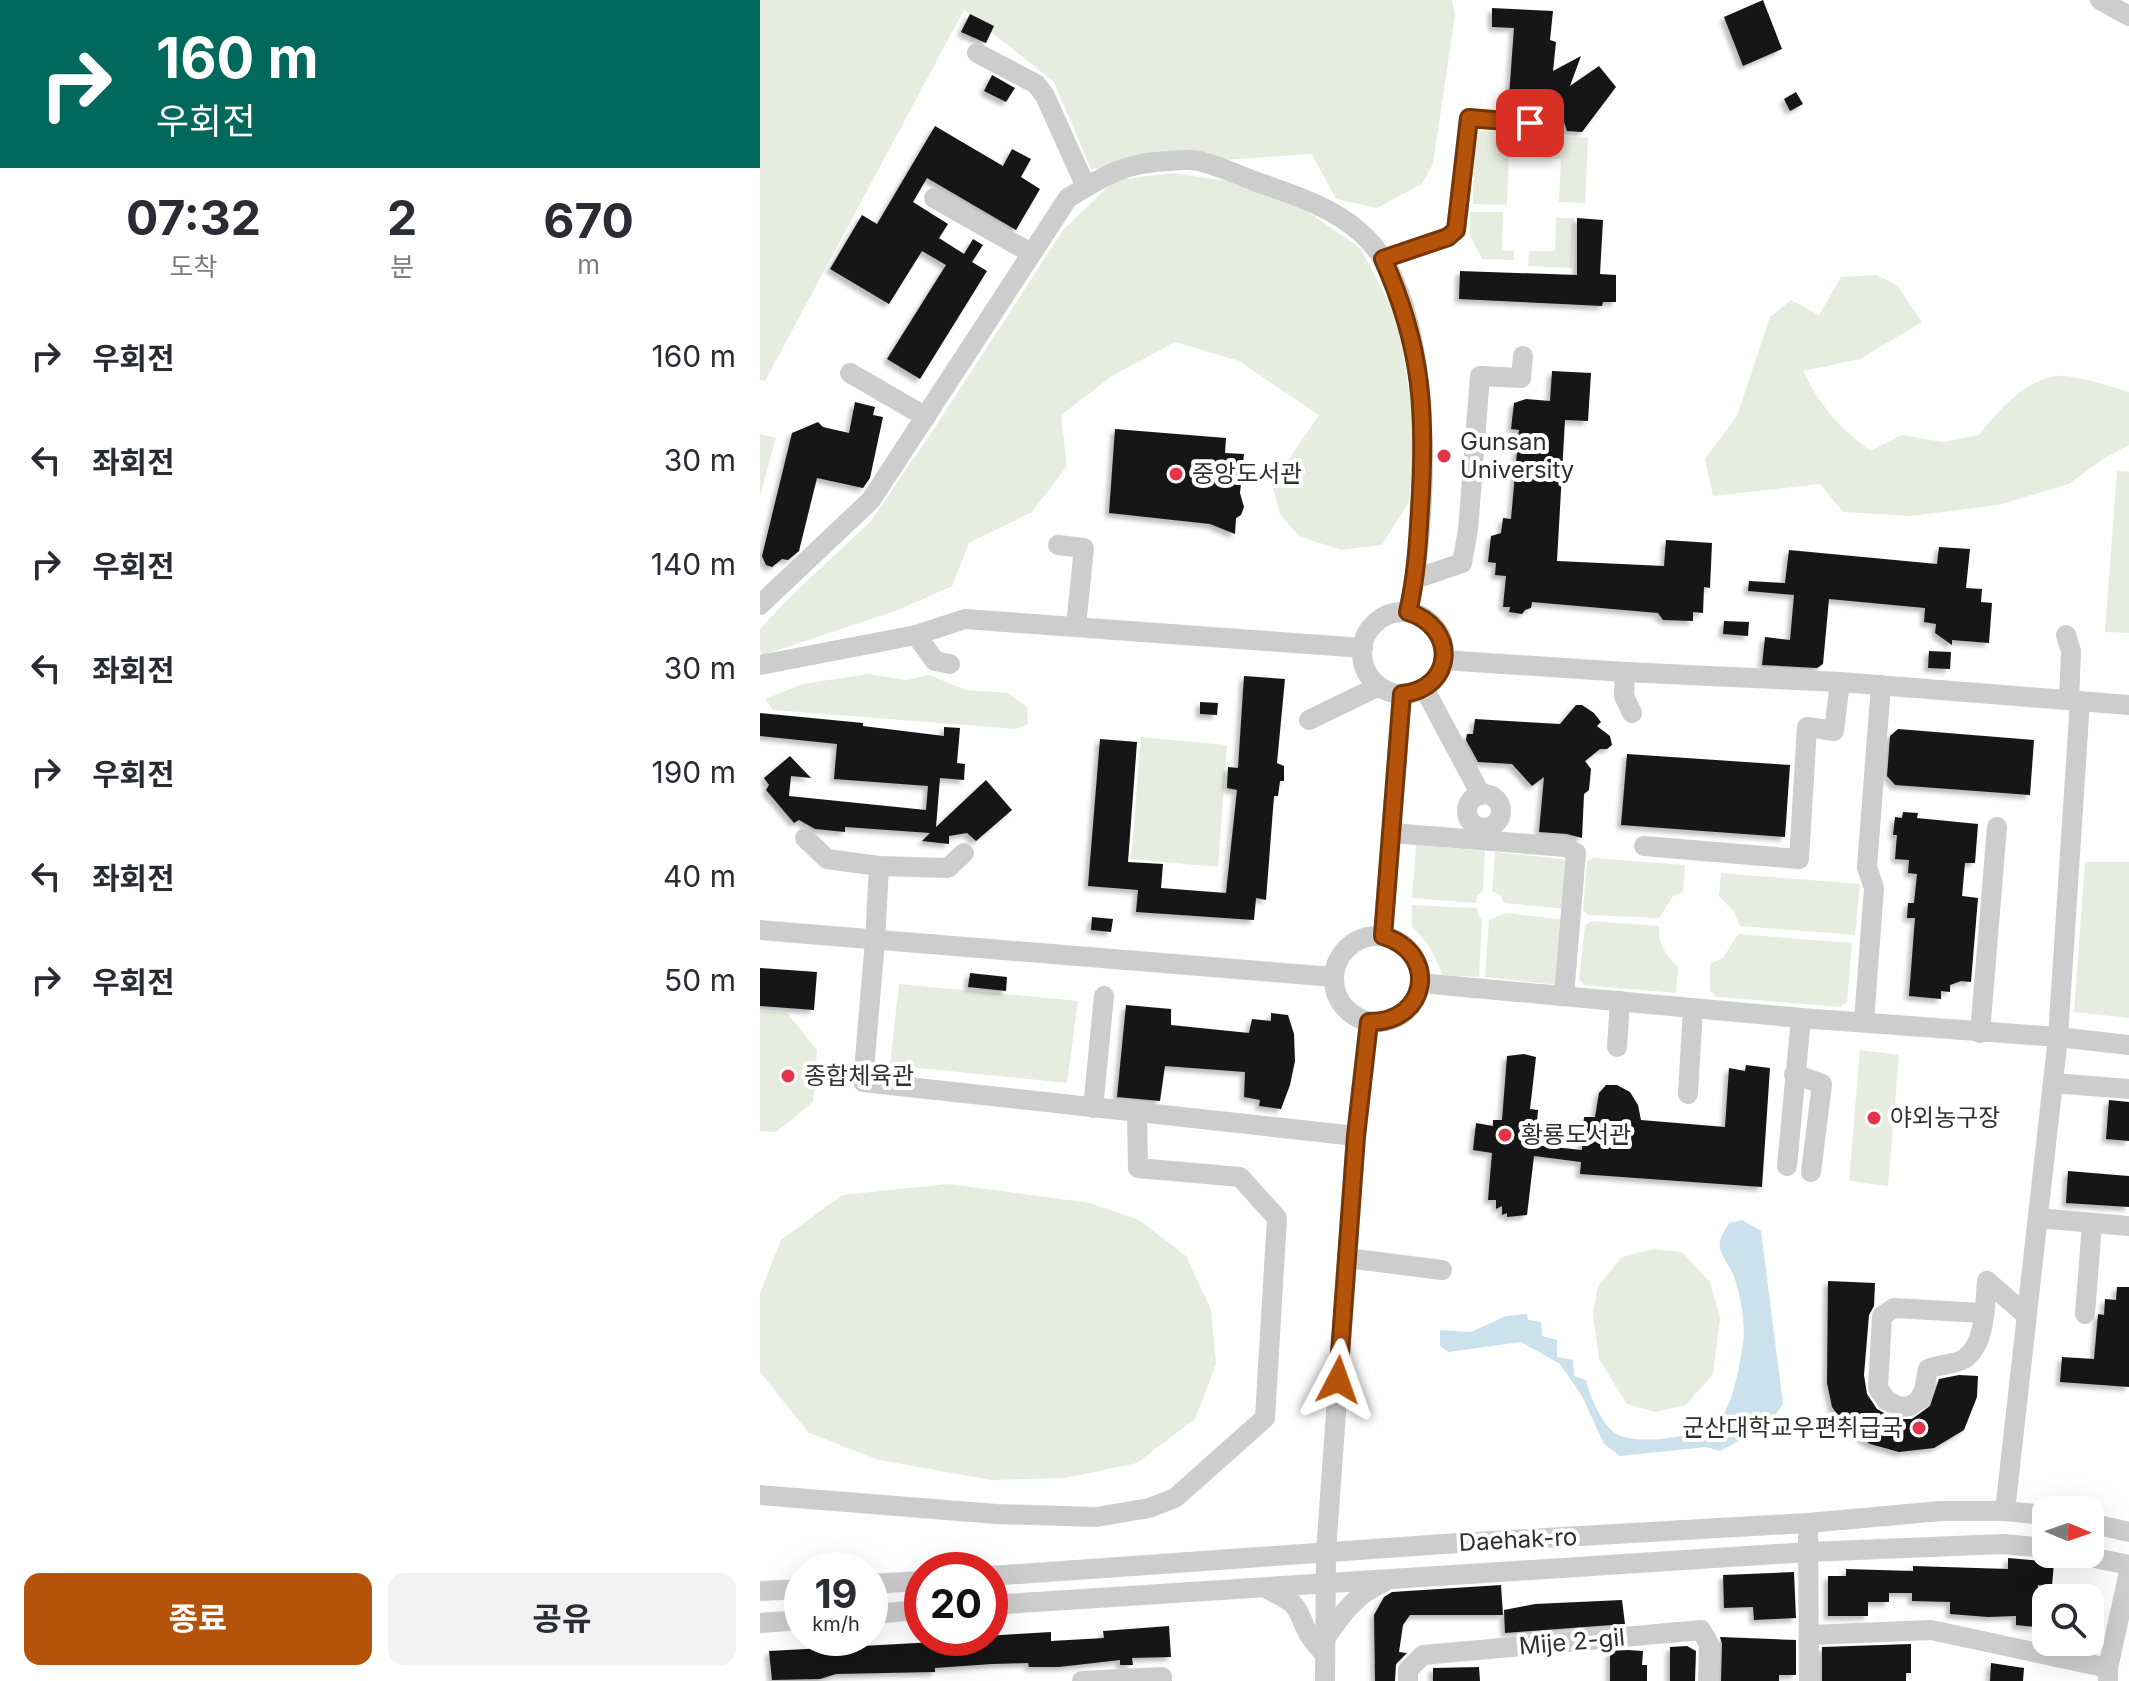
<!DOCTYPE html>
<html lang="ko">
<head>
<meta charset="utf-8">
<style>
  :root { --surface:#fff; --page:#f2f2f3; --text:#2b2b33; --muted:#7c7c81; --accent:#b45309 }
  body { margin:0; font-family:Inter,"Noto Sans KR",sans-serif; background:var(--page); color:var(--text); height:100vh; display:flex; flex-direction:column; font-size:30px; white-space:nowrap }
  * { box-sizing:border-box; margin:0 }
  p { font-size:26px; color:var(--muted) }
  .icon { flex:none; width:44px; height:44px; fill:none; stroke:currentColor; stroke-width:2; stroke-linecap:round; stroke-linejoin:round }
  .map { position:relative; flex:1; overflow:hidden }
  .details { display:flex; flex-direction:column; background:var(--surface); width:760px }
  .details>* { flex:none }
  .hud { background:#00695c; color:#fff; overflow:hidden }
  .needle { width:52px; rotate:92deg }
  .buttons { position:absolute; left:1272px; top:1496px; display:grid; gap:16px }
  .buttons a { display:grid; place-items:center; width:72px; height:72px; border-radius:16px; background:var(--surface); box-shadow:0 8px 32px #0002; font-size:40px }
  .speed { position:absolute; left:24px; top:1552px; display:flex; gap:16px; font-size:40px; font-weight:700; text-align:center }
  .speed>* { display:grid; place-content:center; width:104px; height:104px; border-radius:50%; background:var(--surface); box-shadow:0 8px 32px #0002; line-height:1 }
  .speed small { font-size:20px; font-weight:400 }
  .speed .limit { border:12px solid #d22; background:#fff; color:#111 }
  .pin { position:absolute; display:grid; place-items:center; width:68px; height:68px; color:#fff; margin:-34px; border-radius:16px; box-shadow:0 4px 12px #0006 }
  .me { position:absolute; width:88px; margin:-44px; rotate:4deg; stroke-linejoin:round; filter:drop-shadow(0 0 6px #0008) }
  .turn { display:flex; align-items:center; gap:28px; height:168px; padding:0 24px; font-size:36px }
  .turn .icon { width:104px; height:104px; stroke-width:2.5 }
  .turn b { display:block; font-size:56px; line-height:68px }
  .eta { display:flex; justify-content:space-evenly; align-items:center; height:136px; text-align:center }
  .eta b { font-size:48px; font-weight:700; line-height:56px }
  .button { display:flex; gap:16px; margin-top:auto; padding:16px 24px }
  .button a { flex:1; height:92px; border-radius:16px; background:var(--accent); color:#fff; font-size:32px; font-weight:700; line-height:92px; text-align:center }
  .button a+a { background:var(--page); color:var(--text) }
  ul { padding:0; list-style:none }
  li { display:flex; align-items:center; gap:24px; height:104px; padding:0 24px }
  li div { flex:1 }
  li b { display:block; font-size:30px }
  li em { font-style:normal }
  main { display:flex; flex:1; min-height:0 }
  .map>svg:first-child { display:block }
  .green { fill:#e7edde }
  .water { fill:#cbe1ec }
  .building { fill:#171717; filter:url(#shadow) }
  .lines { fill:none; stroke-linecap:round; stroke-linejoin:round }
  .minor { stroke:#cdcdcd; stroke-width:20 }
  .route-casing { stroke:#753606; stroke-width:20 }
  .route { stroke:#b45309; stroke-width:14 }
  .poi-dot { fill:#e5344a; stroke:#fff; stroke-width:3 }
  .labels { text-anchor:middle; stroke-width:8; stroke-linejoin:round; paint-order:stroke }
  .poi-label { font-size:24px; fill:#303030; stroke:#fff; text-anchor:start }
  .street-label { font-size:24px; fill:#303030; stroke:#fff }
</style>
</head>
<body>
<main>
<section class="details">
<div class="hud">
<div class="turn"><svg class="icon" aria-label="right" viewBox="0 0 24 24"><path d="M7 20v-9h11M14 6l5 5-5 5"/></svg><div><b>160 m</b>우회전</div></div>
</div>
<div class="eta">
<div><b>07:32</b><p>도착</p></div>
<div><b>2</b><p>분</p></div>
<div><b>670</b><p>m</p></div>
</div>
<ul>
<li><svg class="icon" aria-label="right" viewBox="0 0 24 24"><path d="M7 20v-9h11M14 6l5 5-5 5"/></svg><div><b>우회전</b></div><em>160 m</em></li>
<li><svg class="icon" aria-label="left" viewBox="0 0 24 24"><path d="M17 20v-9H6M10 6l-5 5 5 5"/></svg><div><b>좌회전</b></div><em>30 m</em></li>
<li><svg class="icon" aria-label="right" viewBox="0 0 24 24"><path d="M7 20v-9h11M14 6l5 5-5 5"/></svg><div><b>우회전</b></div><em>140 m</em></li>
<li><svg class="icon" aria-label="left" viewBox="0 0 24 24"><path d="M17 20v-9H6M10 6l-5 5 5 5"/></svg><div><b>좌회전</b></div><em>30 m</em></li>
<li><svg class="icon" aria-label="right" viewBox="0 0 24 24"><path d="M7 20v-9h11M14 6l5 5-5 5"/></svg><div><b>우회전</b></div><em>190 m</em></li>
<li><svg class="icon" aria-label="left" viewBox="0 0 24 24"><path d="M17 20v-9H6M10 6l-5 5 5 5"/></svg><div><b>좌회전</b></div><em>40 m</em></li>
<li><svg class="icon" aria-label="right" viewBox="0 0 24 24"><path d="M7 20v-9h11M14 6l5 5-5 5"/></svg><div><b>우회전</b></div><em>50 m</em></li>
</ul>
<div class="button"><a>종료</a><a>공유</a></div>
</section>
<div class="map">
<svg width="1369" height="1681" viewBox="0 0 1369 1681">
  <defs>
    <filter id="shadow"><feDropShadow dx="-4" dy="4" stdDeviation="2" flood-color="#0004"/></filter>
  </defs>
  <rect width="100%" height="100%" fill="#fff"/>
  <g class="green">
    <polygon points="0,0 692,0 695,15 673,164 662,184 617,208 576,199 552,154 331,169 294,82 204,10 5,381 0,380"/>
    <polygon points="721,131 768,132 768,154 749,153 747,205 713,204 715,133"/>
    <polygon points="786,136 828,138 825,203 799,202 801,159 782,158 783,137"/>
    <polygon points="413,173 514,188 600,248 639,321 656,439 649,502 622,545 581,550 539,536 520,514 512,484 559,415 479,361 415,342 352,376 301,415 307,466 272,512 209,543 192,586 138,610 3,655 0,651 0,629 31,596 110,522 176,426 303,230 355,180"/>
    <polygon points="710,212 743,212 742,250 754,251 754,260 722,259 710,236"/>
    <polygon points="796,218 814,218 812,268 768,266 769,251 795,251"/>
    <path d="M1117,275L1138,286L1162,322L1100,359L1043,371C1061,407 1079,428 1111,451L1142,435L1183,442L1219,435C1237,412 1265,380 1296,376C1312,374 1353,387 1369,392V445L1343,459L1309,484L1238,505L1151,516L1083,512L1060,484L953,496L945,459L977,416L1010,317L1031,300L1059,315L1081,277Z"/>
    <polygon points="0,434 16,438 0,496"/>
    <polygon points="1357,471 1369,472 1369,633 1345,632"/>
    <polygon points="108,674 146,680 169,675 206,690 248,693 267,707 268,724 256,729 13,710 5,699 42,684"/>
    <polygon points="381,737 467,745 458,867 371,859"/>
    <polygon points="656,845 725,851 723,891 717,896 716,903 652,898"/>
    <polygon points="735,852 811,860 807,909 744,903 740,895 732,891"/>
    <polygon points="833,858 925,865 923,892 913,896 899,918 829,915 823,910 827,862"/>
    <polygon points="1325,862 1369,862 1369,1018 1314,1012"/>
    <polygon points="961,873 1100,884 1095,935 980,926 974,912 959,896"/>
    <polygon points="652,905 717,908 718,915 722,920 719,977 683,975 668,944 652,926"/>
    <polygon points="745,913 805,920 799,985 725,977 729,920"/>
    <path d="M831,921L899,926C898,945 905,953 918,967L916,993L824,985L819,979L825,926Z"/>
    <polygon points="978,934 1092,943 1087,1002 1080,1007 957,997 950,991 950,964 963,958"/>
    <polygon points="139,984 318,1001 307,1083 130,1065"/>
    <polygon points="0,1011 27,1013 57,1050 53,1102 16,1132 0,1131"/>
    <polygon points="1100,1050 1139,1055 1128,1186 1089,1181"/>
    <polygon points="188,1184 330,1203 379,1220 426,1256 451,1310 456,1364 435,1419 377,1463 305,1478 232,1480 119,1460 49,1433 0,1372 0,1293 21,1240 82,1195"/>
    <polygon points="894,1249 922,1252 950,1282 960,1318 953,1374 926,1405 895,1412 867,1404 839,1359 833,1314 838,1286 862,1257"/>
  </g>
  <path class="water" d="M982,1220L1001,1231L1023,1404L1007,1426L960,1451L946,1447L860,1456L844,1444L822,1396L800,1364L761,1342L688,1352L680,1346V1330L711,1332L746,1316L767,1314L768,1320L781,1322L782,1336L797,1340V1357L813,1360L814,1376L826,1380C829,1395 842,1424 855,1433C875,1447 944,1437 960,1419C973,1405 980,1363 983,1344C986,1325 980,1289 972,1272C960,1249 953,1249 969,1223Z"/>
  <g class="building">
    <polygon points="1003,0 1022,49 983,66 964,17"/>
    <polygon points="732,8 793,11 790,40 796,42 793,71 821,56 810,86 839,66 856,87 822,132 807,131 803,119 799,114 789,110 772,109 771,98 749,96 754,28 732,27"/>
    <polygon points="210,14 234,26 226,43 201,32"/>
    <polygon points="232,75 255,88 246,102 224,91"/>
    <polygon points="1036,92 1043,104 1030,111 1024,99"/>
    <polygon points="175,126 243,166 252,149 271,159 261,177 280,189 256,230 167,178 153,202 188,224 179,238 204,254 213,239 223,245 212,262 227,271 160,379 127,359 186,265 162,251 129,304 70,269 102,215 117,224"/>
    <polygon points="817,218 843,220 840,274 856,275 856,302 843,302 842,306 699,299 700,271 817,275"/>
    <polygon points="792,371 831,373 828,421 805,420 797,561 904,566 906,540 952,543 950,588 944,587 943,613 933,612 933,621 903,620 898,613 772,602 771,608 765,610 762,614 749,612 750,607 743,607 746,576 735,575 736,563 728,562 731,536 741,533 743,518 751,519 759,430 751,429 754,403 766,399 790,401"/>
    <polygon points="95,402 115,407 113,415 123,417 110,478 103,488 57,478 39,551 28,560 22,559 12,567 6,565 2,556 32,433 58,422 63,427 89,433"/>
    <polygon points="355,429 466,438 465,453 484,454 480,493 484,507 481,515 476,518 475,534 450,524 349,513"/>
    <polygon points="1179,547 1210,549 1206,588 1222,589 1221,602 1232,603 1229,643 1192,640 1192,645 1175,633 1176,624 1164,622 1165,608 1069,599 1063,664 1057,668 1002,665 1005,637 1030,640 1034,595 988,591 989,581 1025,583 1029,550 1177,564"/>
    <polygon points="964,621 989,622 988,636 963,634"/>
    <polygon points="1169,651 1191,652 1190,669 1168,668"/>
    <polygon points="484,676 525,679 517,763 524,766 524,781 520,781 518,796 514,796 506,900 496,898 494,920 376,912 378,890 328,886 340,739 377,742 368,862 403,864 401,888 466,893 477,790 467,788 468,767 478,768"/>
    <polygon points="440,702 458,703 457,715 440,714"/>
    <polygon points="816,705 822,705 834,713 841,722 837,726 850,736 852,745 847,749 840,749 825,761 831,769 829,790 824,794 822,838 807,834 779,832 784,777 772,786 752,764 718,762 706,740 707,734 713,734 715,719 800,724"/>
    <polygon points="0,713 103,723 103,726 184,736 184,727 200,728 197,763 205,764 204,780 180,778 176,827 226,780 252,810 216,841 207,833 189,836 189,844 162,841 170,833 85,827 85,832 55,829 39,820 34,823 6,790 9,785 4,778 30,756 51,778 31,776 29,796 166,810 168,786 74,779 77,744 0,736"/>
    <polygon points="1138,729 1274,740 1270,795 1135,785 1127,776 1130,736"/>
    <polygon points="867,754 1030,765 1025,837 861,825"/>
    <polygon points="1143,812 1158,813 1157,818 1218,824 1215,863 1205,863 1202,896 1218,898 1211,982 1201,981 1190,985 1190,992 1181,991 1181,999 1149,996 1155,918 1147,918 1148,903 1154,903 1157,874 1148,873 1149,860 1135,859 1137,835 1133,835 1135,817 1142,818"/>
    <polygon points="332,917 353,919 351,932 331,930"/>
    <polygon points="0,968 57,972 54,1010 0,1006"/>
    <polygon points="210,973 247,977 246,991 208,987"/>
    <polygon points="366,1005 411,1009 411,1025 489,1033 492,1019 511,1021 511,1013 528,1015 534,1034 535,1061 530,1085 521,1109 499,1106 500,1100 484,1097 485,1072 405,1066 400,1101 357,1097"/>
    <polygon points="764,1054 776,1057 770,1109 778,1110 775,1145 822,1150 824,1117 835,1117 839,1093 846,1085 857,1085 870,1092 878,1105 881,1120 965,1127 969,1068 985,1071 986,1065 1010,1068 1002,1187 820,1174 821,1162 774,1156 767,1215 747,1217 747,1213 742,1215 742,1206 736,1209 736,1200 728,1200 732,1153 713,1150 716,1123 733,1126 733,1120 742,1120 747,1056"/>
    <polygon points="1349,1100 1369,1102 1369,1141 1346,1139"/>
    <polygon points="1308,1171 1369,1176 1369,1207 1306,1203"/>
    <polygon points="1068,1281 1115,1283 1114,1306 1109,1315 1104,1375 1107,1394 1117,1409 1135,1419 1152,1419 1170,1406 1179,1379 1199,1375 1218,1376 1217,1397 1204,1430 1174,1448 1139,1452 1110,1444 1087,1428 1072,1407 1067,1383"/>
    <polygon points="1357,1287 1369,1287 1369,1387 1300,1382 1302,1357 1334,1359 1338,1314 1344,1315 1345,1299 1356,1300"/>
    <polygon points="1248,1558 1294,1562 1292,1586 1278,1585 1275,1627 1256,1625 1256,1616 1228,1617 1190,1614 1190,1602 1152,1601 1152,1593 1129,1593 1129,1602 1108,1602 1108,1616 1068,1616 1068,1576 1086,1576 1086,1569 1153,1571 1153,1566 1248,1569"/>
    <polygon points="1034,1572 1036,1618 994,1620 993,1607 964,1608 963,1575"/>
    <polygon points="741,1585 743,1615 650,1615 643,1625 639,1652 647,1653 636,1664 635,1681 615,1681 614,1615 624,1597 632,1592"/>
    <polygon points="862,1600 865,1624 745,1633 744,1610 775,1604"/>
    <polygon points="409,1626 411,1657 372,1658 373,1665 360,1665 360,1660 299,1667 269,1667 268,1663 232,1664 175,1668 175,1672 76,1674 60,1679 12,1680 9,1651 194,1641 194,1638 291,1632 291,1641 344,1638 343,1631"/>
    <polygon points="960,1637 1036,1640 1036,1675 1019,1675 1019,1681 961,1681 962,1644"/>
    <polygon points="1151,1644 1151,1673 1146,1673 1146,1681 1062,1681 1062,1647"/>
    <polygon points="927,1646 936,1651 935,1681 910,1681 910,1647"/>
    <polygon points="868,1650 883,1651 882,1665 887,1665 887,1681 850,1681 850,1651"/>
    <polygon points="1231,1663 1264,1668 1263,1681 1230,1681"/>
    <polygon points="719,1667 720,1681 673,1681 673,1668"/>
  </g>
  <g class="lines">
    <g class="minor">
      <polyline points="1340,0 1369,16"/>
      <polyline points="217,53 276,84 285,96 326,187"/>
      <polyline points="174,198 271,253"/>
      <polyline points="623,259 688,237 696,230 709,118 792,125"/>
      <polyline points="90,373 166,417"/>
      <polyline points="298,545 324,548 316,626"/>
      <polyline points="655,579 702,563 708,530 720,376 761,378 763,356"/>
      <path d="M0,605L111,500L308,198C344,176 366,162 409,161C419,160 430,159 439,161C459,166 478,175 497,182C534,195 570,206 600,232C679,299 669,520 648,612"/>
      <circle cx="643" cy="653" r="41"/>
      <polyline points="156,635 175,661 190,664"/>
      <polyline points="1306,635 1311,651 1309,700"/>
      <polyline points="683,660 865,672 1080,682 1369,705"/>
      <polyline points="0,665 156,635 205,619 603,648"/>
      <polyline points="865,672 864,696 872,713"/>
      <polyline points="664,688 721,795"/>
      <polyline points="549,720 619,686"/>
      <circle cx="724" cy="811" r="17"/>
      <polyline points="631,833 806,847 816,853 804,995"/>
      <polyline points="45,838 67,859 119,866"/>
      <polyline points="884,846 1039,859 1047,727 1074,731 1080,682"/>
      <polyline points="204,853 188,868 119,866 115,941 103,1082 596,1136"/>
      <polyline points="0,930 573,977"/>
      <circle cx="617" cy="979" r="43"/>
      <polyline points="623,936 642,694"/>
      <polyline points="660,983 1041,1018 1298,1037 1369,1045"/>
      <polyline points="1104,1021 1114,888 1107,867 1121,685"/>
      <polyline points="1220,1033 1237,827"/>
      <polyline points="857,1047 860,1001"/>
      <polyline points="1034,1074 1062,1084 1051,1172"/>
      <polyline points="1293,1083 1369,1089"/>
      <polyline points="928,1094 933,1008"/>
      <polyline points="333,1108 344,996"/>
      <polyline points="1027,1166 1041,1018"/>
      <polyline points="1278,1218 1369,1226"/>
      <polyline points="587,1258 682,1270"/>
      <polyline points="1227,1281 1266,1315"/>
      <path d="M1223,1313L1134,1308L1122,1316L1118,1388L1127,1401L1140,1407L1150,1406L1159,1400L1164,1390L1168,1369C1179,1364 1194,1365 1204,1359C1226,1345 1225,1304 1227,1281"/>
      <polyline points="1325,1314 1332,1224"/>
      <polyline points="0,1495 236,1514 336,1517 389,1508 415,1498 505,1418 517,1218 480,1177 378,1168 377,1113"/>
      <polyline points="1245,1511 1298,1037 1320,701"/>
      <polyline points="1048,1523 1049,1681"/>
      <polyline points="1330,1523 1369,1532"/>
      <polyline points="1315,1554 1369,1565"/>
      <polyline points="230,1576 698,1543 1048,1523 1181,1511 1245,1511 1286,1515"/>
      <polyline points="110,1584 162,1581"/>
      <path d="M509,1590C540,1605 534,1604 548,1633C552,1641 560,1648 565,1655"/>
      <polyline points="0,1591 42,1589"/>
      <polyline points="230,1605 1048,1552 1243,1544 1286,1548"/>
      <polyline points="110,1614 162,1610"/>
      <polyline points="0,1623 42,1620"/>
      <polyline points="1049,1635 1171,1630 1348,1668"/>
      <path d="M566,1637C582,1614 596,1594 623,1583"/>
      <polyline points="322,1681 402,1677 402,1681"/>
      <polyline points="565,1681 566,1552 596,1136 609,1022"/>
      <polyline points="648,1681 648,1670 663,1655 941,1630 949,1644 948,1681"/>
      <polyline points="1348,1681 1348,1668 1369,1572"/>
    </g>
  </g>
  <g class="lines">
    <g class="route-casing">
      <path id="route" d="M578,1380L596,1136L609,1022C668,1023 680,953 623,936L642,694C695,689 698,627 648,612C656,578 658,544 660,509C666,414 663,348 623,259L688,237L696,230L709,118L770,123"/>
    </g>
    <use href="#route" class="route"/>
  </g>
  <g class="poi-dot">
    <circle cx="684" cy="456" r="8"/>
    <circle cx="416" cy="474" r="8"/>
    <circle cx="28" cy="1076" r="8"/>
    <circle cx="1114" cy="1118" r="8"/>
    <circle cx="745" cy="1135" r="8"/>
    <circle cx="1159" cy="1428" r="8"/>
  </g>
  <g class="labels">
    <g class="poi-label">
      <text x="700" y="450">Gunsan<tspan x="700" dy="28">University</tspan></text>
      <text x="432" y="482">중앙도서관</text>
      <text x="44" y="1084">종합체육관</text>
      <text x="1130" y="1126">야외농구장</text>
      <text x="761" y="1143">황룡도서관</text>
      <text x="1143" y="1436" text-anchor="end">군산대학교우편취급국</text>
    </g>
    <g class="street-label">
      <text transform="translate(758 1540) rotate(-3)" y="8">Daehak-ro</text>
      <text transform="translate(812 1642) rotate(-5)" y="8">Mije 2-gil</text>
    </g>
  </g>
</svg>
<div class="buttons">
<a><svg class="needle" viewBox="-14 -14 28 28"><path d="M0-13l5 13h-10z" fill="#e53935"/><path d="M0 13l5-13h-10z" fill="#7c7c81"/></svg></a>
<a><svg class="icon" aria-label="search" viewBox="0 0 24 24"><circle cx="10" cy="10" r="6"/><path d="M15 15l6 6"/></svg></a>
</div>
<div class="speed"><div>19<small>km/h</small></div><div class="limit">20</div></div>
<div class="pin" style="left:770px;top:123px;background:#d93025"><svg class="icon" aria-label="arrive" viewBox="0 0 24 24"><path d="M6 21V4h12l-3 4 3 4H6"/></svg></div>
<svg class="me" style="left:578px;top:1380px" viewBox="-20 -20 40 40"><path d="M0-17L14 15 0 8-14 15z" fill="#b45309" stroke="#fff" stroke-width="4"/></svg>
</div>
</main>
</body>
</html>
